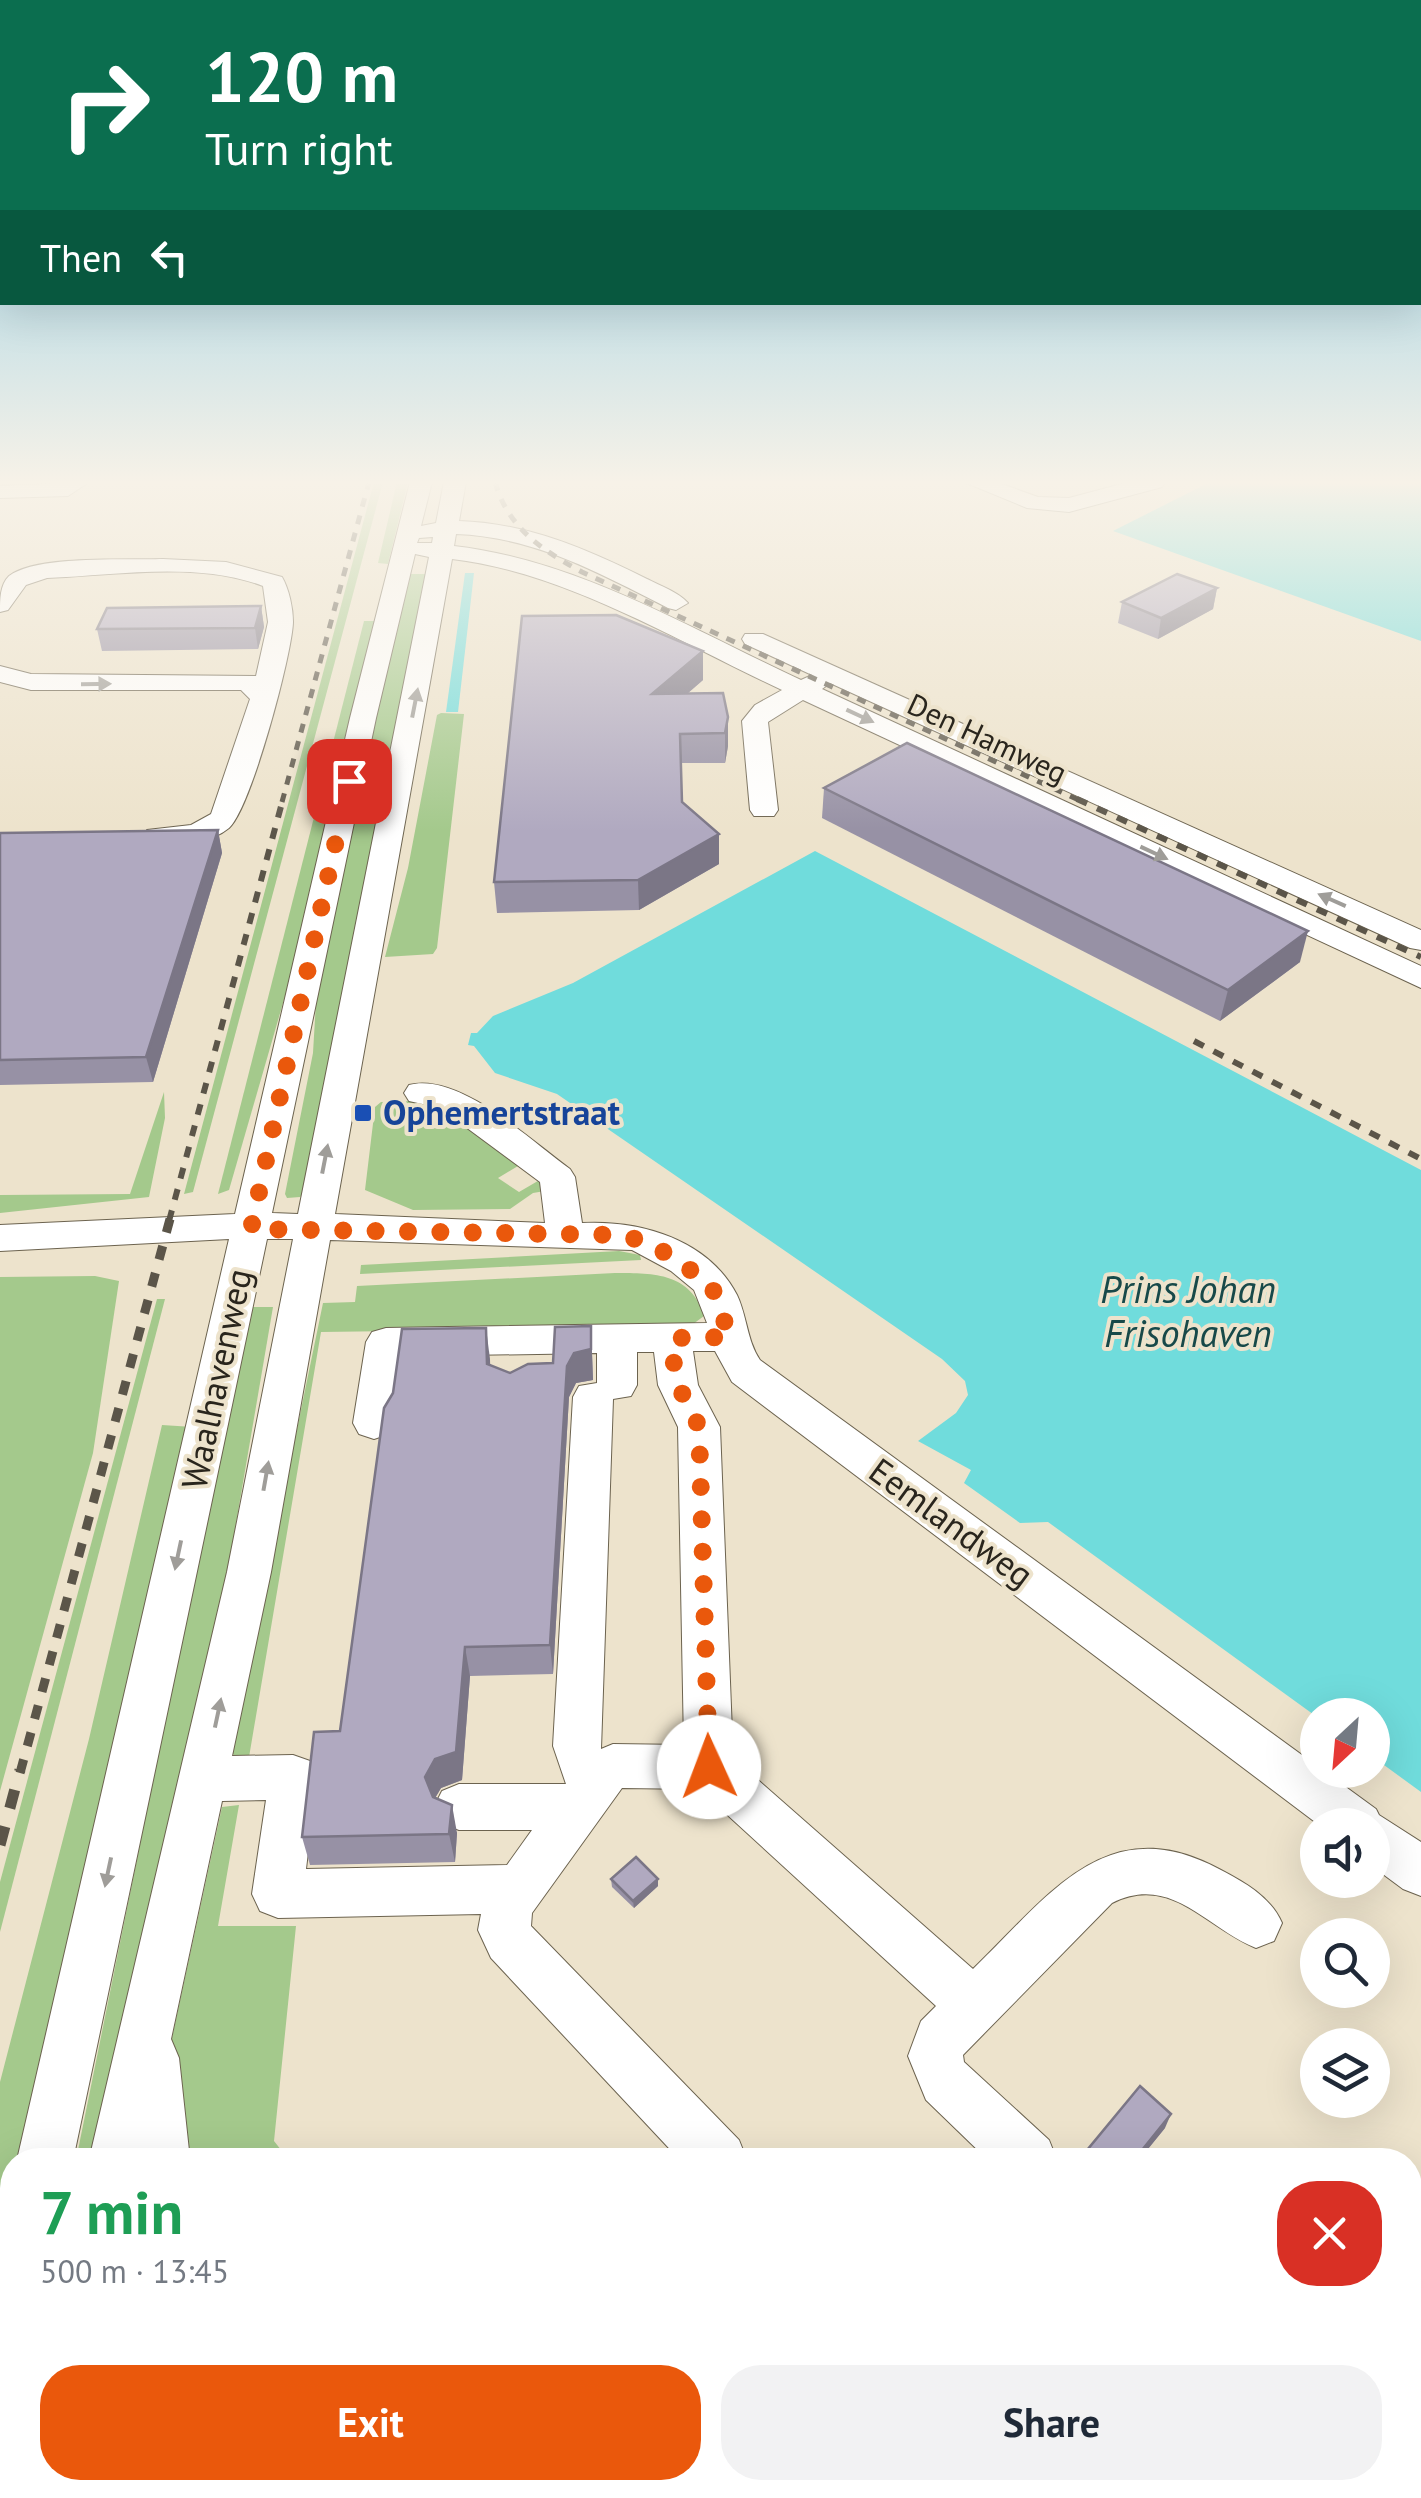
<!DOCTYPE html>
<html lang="en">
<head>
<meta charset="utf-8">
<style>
  :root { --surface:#fff; --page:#f2f2f3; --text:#1f2937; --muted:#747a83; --accent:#ea580c }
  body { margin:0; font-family:"PT Sans",sans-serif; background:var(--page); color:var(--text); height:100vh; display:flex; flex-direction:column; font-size:38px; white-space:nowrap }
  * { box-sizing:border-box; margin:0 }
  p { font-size:32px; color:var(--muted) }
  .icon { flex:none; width:55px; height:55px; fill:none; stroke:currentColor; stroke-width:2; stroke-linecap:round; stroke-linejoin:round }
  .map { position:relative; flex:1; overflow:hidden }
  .sheet { position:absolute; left:0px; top:2148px; width:1422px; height:352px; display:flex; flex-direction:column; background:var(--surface); border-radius:40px 40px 0 0; box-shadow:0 10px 40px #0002 }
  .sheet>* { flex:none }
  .hud { position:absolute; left:0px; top:0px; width:1422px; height:305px; box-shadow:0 10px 40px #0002; background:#0b6e4f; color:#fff; overflow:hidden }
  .needle { width:65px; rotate:206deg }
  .fabs { position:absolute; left:1300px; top:1698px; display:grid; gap:20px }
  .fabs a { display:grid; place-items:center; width:90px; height:90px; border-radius:50%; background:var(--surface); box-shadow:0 10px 40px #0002; font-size:50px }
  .pin { position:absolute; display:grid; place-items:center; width:85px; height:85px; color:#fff; margin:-42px; border-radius:20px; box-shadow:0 5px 15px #0006 }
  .me { position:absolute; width:110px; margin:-55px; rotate:358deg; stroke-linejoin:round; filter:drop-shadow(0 0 8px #0008) }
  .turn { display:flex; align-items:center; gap:35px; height:210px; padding:0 40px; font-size:45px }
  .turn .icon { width:130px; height:130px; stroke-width:2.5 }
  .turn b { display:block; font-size:70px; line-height:85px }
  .then { display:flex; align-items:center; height:95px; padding:0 40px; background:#0003; gap:20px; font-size:38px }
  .round { display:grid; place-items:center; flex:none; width:105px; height:105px; border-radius:40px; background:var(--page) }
  .headline { display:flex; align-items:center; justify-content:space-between; height:170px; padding:0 40px }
  h1 { font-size:60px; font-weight:600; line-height:75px; color:#1e9e55 }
  .button { display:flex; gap:20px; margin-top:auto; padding:20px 40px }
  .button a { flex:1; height:115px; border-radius:40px; background:var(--accent); color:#fff; font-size:40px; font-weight:600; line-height:115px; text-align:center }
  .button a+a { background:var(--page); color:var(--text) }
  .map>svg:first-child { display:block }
  .green { fill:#a4c98c }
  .water { fill:#70dcdc }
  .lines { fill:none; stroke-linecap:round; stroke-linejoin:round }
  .minor-casing { stroke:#6c634f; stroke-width:2 }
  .minor { fill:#fff; fill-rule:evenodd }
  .rail-far3 { stroke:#5b5549; stroke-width:5; stroke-dasharray:9 9; stroke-linecap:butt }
  .rail-far2 { stroke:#5b5549; stroke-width:6; stroke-dasharray:11 11; stroke-linecap:butt }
  .rail-far1 { stroke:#5b5549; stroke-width:9; stroke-dasharray:14 14; stroke-linecap:butt }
  .rail { stroke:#5b5549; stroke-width:11; stroke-dasharray:19 19; stroke-linecap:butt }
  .wall { fill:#9791a5 }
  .shaded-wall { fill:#7b7686 }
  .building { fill:#b0a9c0; stroke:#7b7686; stroke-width:2.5 }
  .oneway { fill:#9f9d99 }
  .route { stroke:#ea580c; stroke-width:18; stroke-dasharray:0 32.4 }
  .transit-dot { fill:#1a4fb4; stroke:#ede3cc; stroke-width:4 }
  .labels { text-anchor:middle; stroke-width:8; stroke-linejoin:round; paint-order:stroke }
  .far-street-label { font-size:30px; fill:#29251d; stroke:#ede3cc }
  .transit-label { font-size:35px; font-weight:bold; fill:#164399; stroke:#ede3cc; text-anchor:start }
  .street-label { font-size:35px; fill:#29251d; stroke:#ede3cc }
  .water-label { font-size:38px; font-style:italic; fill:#174949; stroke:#ede3cc }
</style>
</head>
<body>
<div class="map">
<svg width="1421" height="2498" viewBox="0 0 1421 2498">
  <rect width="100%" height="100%" fill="#ede3cc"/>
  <g class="green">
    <polygon points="374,482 383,482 193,1192 184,1194"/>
    <polygon points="397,482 408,482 388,564 378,563"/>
    <polygon points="405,574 430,574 306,1191 300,1197 287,1198 285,1194 313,1053 317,985"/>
    <polygon points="364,621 377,621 298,951 229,1190 218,1194"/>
    <polygon points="441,713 464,714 437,948 433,954 385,957 408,868 437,715"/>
    <polygon points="164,1092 165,1118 149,1197 0,1213 0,1195 130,1194"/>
    <polygon points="413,1101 442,1108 523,1163 498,1178 519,1192 543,1178 545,1191 533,1193 510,1209 413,1210 365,1190 375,1107 381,1102"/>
    <polygon points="619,1251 640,1255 641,1260 360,1274 361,1265"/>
    <path d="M615,1273C655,1273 691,1273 704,1316L689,1327L321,1332L247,1769L233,1754L232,1744L323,1303L355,1302L357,1286Z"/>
    <polygon points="95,1276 119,1281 93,1453 0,1791 0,1277"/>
    <polygon points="157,1299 165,1299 0,1932 0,1882"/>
    <polygon points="249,1307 273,1307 219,1623 98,2160 76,2160"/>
    <polygon points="162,1425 193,1427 27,2160 12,2160 12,2223 0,2234 0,2082 89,1739"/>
    <polygon points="239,1805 218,1926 296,1926 274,2141 289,2160 179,2160 165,2070 222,1807"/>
    <polygon points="304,2488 423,2488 435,2498 345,2498"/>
  </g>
  <g class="water">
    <polygon points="1210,482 1421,482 1421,641 1113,531"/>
    <polygon points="465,573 474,573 458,712 446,712"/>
    <polygon points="815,851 1421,1170 1421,1792 1373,1757 1372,1715 1317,1717 1048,1522 1020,1523 964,1483 971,1470 918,1441 956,1413 968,1395 965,1381 942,1359 557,1094 495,1073 474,1046 468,1045 471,1033 477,1033 493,1016 573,983"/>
  </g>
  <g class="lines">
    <g class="minor-casing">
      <g id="minor">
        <polygon points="89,482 68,496 0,498 0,486"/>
        <path d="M410,482H432L421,526L436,523L444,482H466L459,521C527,523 587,549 647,579C661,586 678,592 688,603L676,610L668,608C599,573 535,537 456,534L454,546C577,560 691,629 801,680L812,675L745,644L742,639L745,634H763L1421,930V950L1410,948L830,683L822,689L1421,966V988L803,700L768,722L778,810L774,816H754L750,810L742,721L755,705L782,690C679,642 565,572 452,559L335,1214L545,1223L540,1182L440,1108L409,1101L404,1093L409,1085C459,1072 530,1140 570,1169L575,1177L582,1223C640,1220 708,1239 737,1295C747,1316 747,1341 760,1360L1376,1809L1379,1815L1421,1842V1896L1403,1889L1372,1866V1825H1319L732,1382L715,1351H693L698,1385L720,1427L733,1758L973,1969C1048,1897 1106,1808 1219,1869C1244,1882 1271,1897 1282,1923L1274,1941L1256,1948C1206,1928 1171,1873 1112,1903L963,2055L964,2062L1049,2140L1057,2160H988L926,2100L908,2056L921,2021L936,2006L699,1789L622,1788L532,1913L531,1926L739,2140L747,2160H680L491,1958L478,1930L481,1914L278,1918L260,1911L252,1894L266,1800L222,1801L171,2039L179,2058L190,2160H89L227,1572L293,1239H267L73,2160H17L229,1239L0,1251V1225L235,1214L350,718ZM433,537L432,543H417L419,538ZM415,554L429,557L298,1214L272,1213L376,718ZM330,1240L632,1250L671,1271L694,1290L707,1323L386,1328L372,1332L366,1342L353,1423L359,1434L374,1439L389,1434L395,1423L404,1356L597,1353V1383L579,1386L573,1397L553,1746L566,1784H459L442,1791L434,1807L442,1823L459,1830H532L507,1865L306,1869L317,1777L310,1761L293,1755L232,1756L271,1572ZM637,1352H654L658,1385L678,1427L684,1745L613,1744L601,1749L613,1399L631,1396L637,1385Z"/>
        <polygon points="964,482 996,482 1038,497 1069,498 1129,482 1165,482 1162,487 1069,512 1027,508"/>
        <path d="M163,559L226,562L282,577C289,589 293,608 293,622C292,655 251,808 229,828C209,845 171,848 147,842L143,836L147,830L191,825L211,814L250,699L241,690H31L0,682V666L31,674L256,676L268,622L263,586C197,561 117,575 47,578L26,585L8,610L0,612C0,599 0,585 9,576C36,555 128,560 163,559Z"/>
        <polygon points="12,2279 12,2387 0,2393 0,2284"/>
        <polygon points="1410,2479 1418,2498 1347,2498 1343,2488 1410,2488"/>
        <polygon points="16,2488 80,2488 76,2498 12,2498"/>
        <polygon points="429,2488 498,2488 502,2498 433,2498"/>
        <polygon points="997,2488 1067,2488 1071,2498 1001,2498"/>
      </g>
    </g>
    <use href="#minor" class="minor"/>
    <g class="rail-far3">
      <path d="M495,482C508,528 542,550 582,572L1083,802"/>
      <polyline points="282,802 369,482"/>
    </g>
    <g class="rail-far2">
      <polyline points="1077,799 1421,957"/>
      <polyline points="1194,1041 1421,1159"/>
      <polyline points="169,1221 283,799"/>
    </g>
    <polyline class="rail-far1" points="20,1773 170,1219"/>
    <polyline class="rail" points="0,1845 20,1770"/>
  </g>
  <g class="wall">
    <polygon points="1217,588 1213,609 1158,639 1118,623 1122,602"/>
    <polygon points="261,606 264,627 258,649 102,651 97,629"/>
    <polygon points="703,651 703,680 687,694 728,717 728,746 725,763 681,763 682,802 719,864 639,910 497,913 494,882"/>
    <polygon points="824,788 1300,962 1220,1021 822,818"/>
    <polygon points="218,830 222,853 153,1082 0,1085 0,833"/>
    <polygon points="591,1326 593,1380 576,1383 569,1397 553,1674 470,1676 462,1780 441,1788 435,1798 457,1833 455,1862 310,1865 302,1837 340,1731 490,1365 510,1373 553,1363"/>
    <polygon points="611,1879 658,1879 658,1886 634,1908 612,1887"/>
    <polygon points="1165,2128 1139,2160 1084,2160 1088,2149"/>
    <polygon points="1247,2488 1264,2488 1257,2497"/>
  </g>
  <g class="shaded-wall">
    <polygon points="1217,588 1213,609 1158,639 1161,618"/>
    <polygon points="261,606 264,627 258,649 255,628"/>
    <polygon points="703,651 703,680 653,723 652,694"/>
    <polygon points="728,717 728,746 725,763 725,733"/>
    <polygon points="218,830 222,853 153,1082 146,1057"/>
    <polygon points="719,834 719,864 639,910 638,880"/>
    <polygon points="1308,931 1300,962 1220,1021 1228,990"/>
    <polygon points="591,1326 593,1380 576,1383 569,1397 553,1674 550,1645 567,1366"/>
    <polygon points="486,1328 490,1359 491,1395 487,1364"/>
    <polygon points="465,1647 470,1676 462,1780 441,1788 431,1805 425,1777 435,1759"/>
    <polygon points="452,1805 457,1833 455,1862 449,1834"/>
    <polygon points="658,1879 658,1886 634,1908 633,1901"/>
    <polygon points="1171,2114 1165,2128 1139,2160 1134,2160"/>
  </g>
  <g class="building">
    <polygon points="1177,574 1217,588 1161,618 1122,602"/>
    <polygon points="261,606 255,628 97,629 107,608"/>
    <polygon points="616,615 703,651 652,694 723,693 728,717 725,733 680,734 682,802 719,834 638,880 494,882 522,616"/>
    <polygon points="907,743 1308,931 1228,990 824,788"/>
    <polygon points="218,830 146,1057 0,1060 0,833"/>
    <polygon points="591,1326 591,1349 574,1353 567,1366 550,1645 465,1647 456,1752 435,1759 425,1777 433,1797 452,1805 449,1834 302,1837 314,1732 340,1731 384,1408 393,1393 402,1329 486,1328 487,1364 510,1373 528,1364 553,1363 555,1327"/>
    <polygon points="636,1857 658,1879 633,1901 611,1879"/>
    <polygon points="1140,2086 1171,2114 1134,2160 1100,2160 1088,2149"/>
  </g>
  <defs><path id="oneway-solid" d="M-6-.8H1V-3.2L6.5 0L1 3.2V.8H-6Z" transform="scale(2.5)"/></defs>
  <g class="oneway">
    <use href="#oneway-solid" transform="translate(96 684) rotate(-1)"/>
    <use href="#oneway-solid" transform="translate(415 703) rotate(-79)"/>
    <use href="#oneway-solid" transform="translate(860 716) rotate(25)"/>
    <use href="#oneway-solid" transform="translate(1154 853) rotate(25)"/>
    <use href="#oneway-solid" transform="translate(1332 900) rotate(-156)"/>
    <use href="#oneway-solid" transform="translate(325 1159) rotate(-79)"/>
    <use href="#oneway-solid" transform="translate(266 1476) rotate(-80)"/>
    <use href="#oneway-solid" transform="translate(178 1555) rotate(102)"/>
    <use href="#oneway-solid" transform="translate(218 1713) rotate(-78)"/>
    <use href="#oneway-solid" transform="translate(108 1872) rotate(102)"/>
  </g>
  <linearGradient id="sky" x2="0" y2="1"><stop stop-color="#78c4e3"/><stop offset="0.58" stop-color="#f7f2e8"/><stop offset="1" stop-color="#f7f2e8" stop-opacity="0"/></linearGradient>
  <rect width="1421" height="832" fill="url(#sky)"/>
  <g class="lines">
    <path class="route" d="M349,781L251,1229L622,1235L652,1244L711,1284L730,1337L674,1338C671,1384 681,1388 699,1427L709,1767"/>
  </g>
  <rect class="transit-dot" x="353" y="1103" width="20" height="20" rx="5"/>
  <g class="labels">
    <g class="far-street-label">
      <text transform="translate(987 739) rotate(25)" y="10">Den Hamweg</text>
    </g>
    <g class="transit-label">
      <text x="383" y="1125">Ophemertstraat</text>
    </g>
    <g class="street-label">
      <text transform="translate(217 1379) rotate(-78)" y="12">Waalhavenweg</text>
      <text transform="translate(951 1523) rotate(36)" y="12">Eemlandweg</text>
    </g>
    <g class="water-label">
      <text x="1188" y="1303">Prins Johan<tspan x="1188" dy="44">Frisohaven</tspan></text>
    </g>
  </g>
</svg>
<div class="fabs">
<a><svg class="needle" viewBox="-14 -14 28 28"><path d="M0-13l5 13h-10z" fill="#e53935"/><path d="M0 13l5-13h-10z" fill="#747a83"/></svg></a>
<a><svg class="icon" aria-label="sound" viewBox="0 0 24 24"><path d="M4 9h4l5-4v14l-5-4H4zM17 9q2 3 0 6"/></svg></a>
<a><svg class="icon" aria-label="search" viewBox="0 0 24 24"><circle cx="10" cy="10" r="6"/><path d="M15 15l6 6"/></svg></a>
<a><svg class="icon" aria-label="layers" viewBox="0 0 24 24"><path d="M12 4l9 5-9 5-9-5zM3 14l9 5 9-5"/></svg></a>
</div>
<div class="pin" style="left:349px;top:781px;background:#d93025"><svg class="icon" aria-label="arrive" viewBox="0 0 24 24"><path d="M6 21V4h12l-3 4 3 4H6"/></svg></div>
<svg class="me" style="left:709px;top:1767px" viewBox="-20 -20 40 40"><circle r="19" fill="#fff"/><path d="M0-13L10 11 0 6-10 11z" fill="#ea580c"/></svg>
<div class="hud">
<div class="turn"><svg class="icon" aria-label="right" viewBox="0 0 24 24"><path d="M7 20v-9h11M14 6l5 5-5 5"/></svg><div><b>120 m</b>Turn right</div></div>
<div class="then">Then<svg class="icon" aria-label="left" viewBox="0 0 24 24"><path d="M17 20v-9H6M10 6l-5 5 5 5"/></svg></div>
</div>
<section class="sheet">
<div class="headline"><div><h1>7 min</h1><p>500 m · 13:45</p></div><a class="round" style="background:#d93025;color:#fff"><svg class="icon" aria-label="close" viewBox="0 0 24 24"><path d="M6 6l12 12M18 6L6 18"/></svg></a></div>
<div class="button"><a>Exit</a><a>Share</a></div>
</section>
</div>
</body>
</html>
